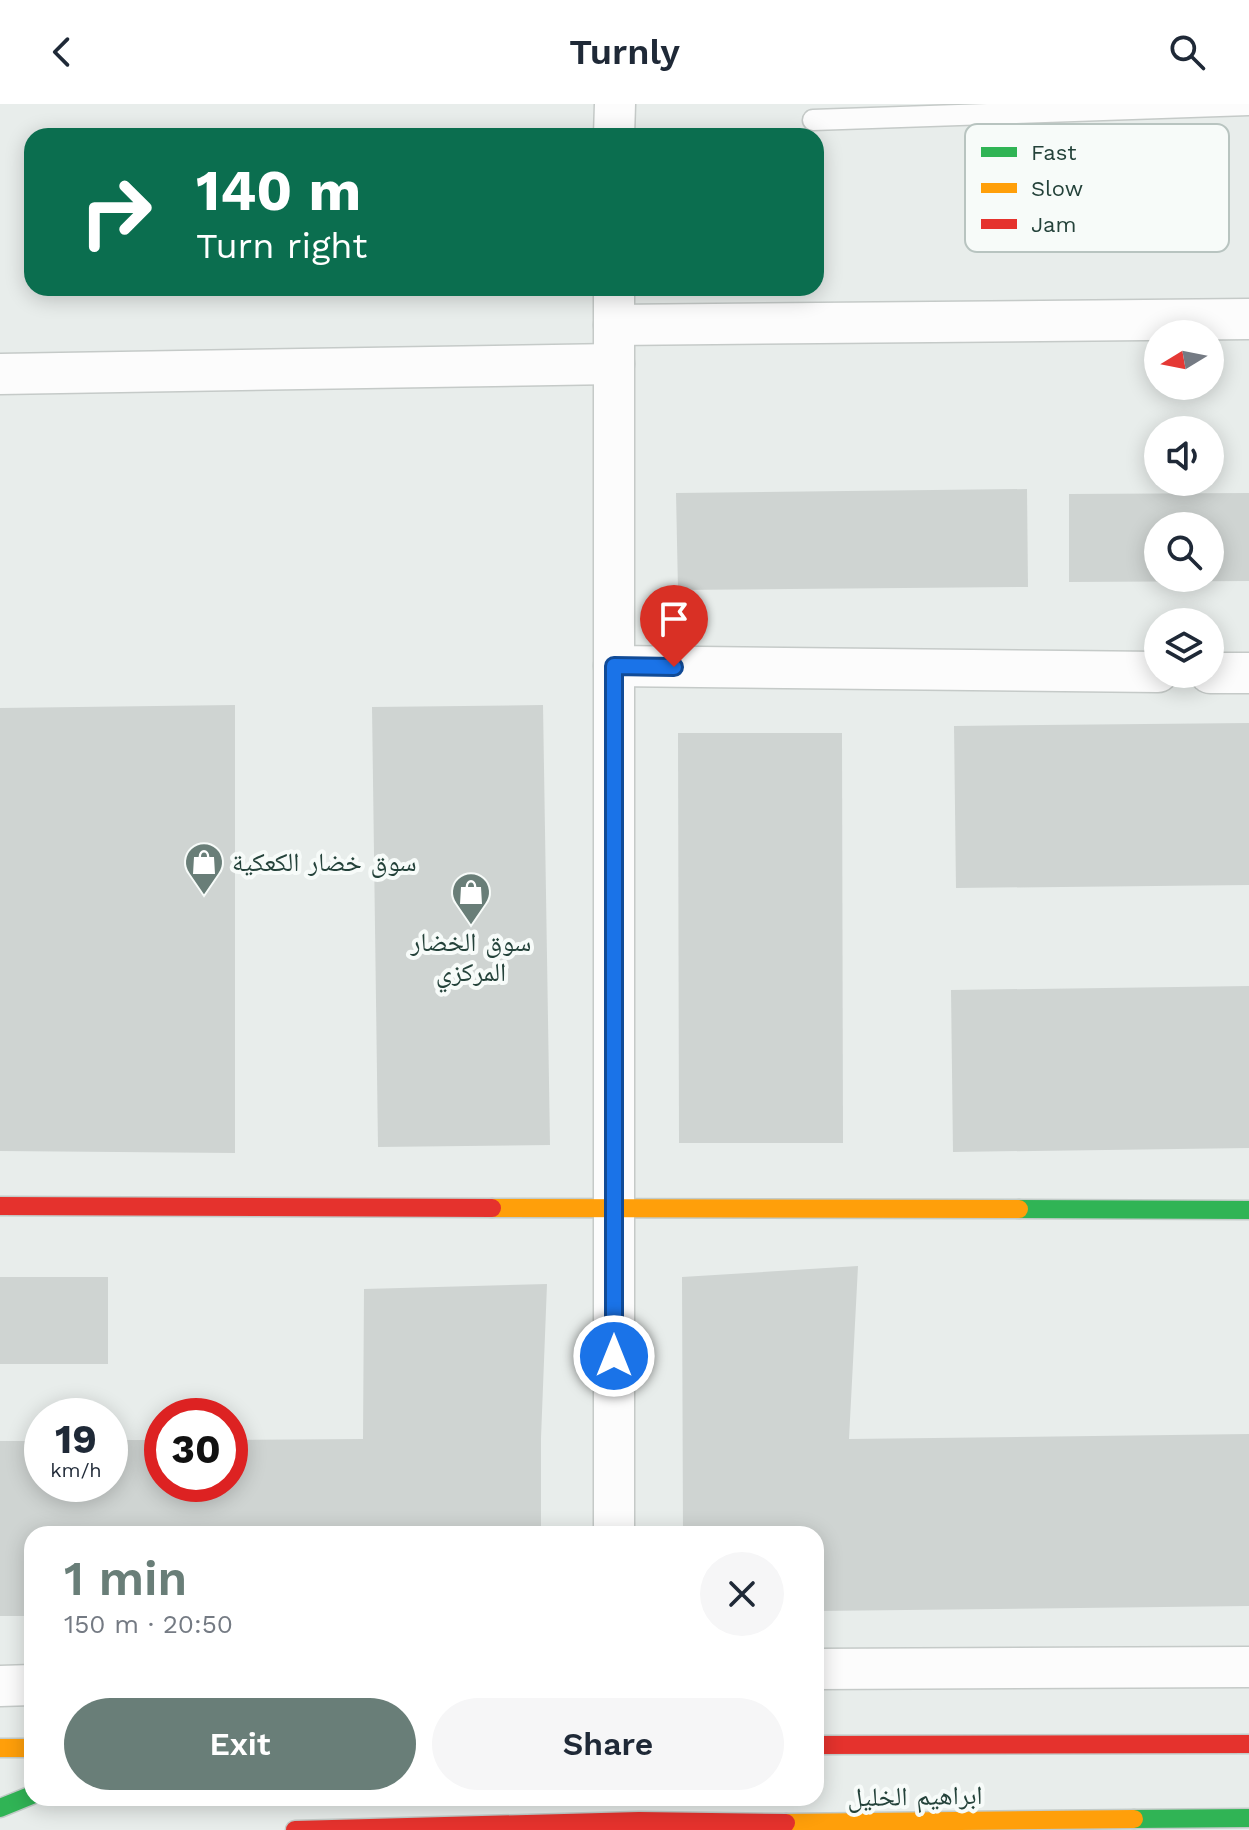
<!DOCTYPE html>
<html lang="en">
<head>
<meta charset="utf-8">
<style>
  :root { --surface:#fff; --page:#f6f6f7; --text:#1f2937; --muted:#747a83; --accent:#697e78 }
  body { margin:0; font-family:"Work Sans","Noto Naskh Arabic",sans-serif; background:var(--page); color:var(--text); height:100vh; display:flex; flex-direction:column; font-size:30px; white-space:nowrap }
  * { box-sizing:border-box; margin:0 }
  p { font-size:26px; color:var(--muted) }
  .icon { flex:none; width:44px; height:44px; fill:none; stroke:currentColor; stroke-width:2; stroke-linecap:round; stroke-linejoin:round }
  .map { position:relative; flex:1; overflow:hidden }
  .panel { position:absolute; left:24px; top:1422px; width:800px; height:280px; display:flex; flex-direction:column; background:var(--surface); border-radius:24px; box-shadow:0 4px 20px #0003 }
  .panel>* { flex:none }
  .top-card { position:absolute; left:24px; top:24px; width:800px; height:168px; border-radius:24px; box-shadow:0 4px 20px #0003; background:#0b6e4f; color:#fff; overflow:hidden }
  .needle { width:52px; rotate:260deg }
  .controls { position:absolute; left:1144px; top:216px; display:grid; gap:16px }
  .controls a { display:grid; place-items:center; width:80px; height:80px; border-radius:50%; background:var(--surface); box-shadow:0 4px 20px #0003; font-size:40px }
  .speed { position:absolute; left:24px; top:1294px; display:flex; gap:16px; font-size:40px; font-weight:700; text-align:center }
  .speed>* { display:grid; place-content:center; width:104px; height:104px; border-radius:50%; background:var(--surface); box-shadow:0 4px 20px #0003; line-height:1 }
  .speed small { font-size:20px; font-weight:400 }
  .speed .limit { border:12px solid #d22; background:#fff; color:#111 }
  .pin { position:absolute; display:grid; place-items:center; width:68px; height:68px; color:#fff; margin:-82px -34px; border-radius:50% 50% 50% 0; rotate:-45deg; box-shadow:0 0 8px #0007 }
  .pin .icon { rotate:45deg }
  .me { position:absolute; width:88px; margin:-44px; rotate:0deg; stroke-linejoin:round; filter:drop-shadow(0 0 6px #0008) }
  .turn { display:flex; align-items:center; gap:28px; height:168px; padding:0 40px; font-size:36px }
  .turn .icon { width:104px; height:104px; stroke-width:2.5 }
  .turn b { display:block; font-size:56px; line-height:68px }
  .round { display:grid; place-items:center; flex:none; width:84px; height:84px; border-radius:42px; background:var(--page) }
  .overview { display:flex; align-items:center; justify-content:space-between; height:136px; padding:0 40px }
  h1 { font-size:48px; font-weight:600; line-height:60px; color:var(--accent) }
  .action { display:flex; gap:16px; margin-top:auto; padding:16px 40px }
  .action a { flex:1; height:92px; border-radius:48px; background:var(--accent); color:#fff; font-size:32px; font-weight:600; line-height:92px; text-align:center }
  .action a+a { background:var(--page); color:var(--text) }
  header { display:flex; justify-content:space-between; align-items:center; height:104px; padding:0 40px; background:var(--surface); font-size:36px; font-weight:600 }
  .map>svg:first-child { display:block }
  .building { fill:#cfd4d2; fill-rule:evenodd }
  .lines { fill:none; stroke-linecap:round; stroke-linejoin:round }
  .lane-casing { stroke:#c5cac8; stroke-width:23 }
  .street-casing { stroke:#c5cac8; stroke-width:43 }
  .fast-casing { stroke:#c3cbc8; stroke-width:21 }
  .slow-casing { stroke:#c3cbc8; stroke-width:21 }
  .jam-casing { stroke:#c3cbc8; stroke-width:21 }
  .lane { stroke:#fcfcfc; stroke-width:20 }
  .street { stroke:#fcfcfc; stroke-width:40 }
  .fast { stroke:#30b455; stroke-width:18 }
  .slow { stroke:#ff9f0a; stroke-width:18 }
  .jam { stroke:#e5322d; stroke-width:18 }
  .route-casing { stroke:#114b97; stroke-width:20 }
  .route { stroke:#1a73e8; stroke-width:14 }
  .labels { text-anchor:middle; stroke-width:8; stroke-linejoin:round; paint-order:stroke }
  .poi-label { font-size:26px; fill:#24423a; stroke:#f7fbf9; text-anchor:start }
  .street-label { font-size:26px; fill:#24423a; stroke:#f7fbf9 }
  .key { fill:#f7fbf9; stroke:#b8c4c0; stroke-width:2 }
  .key-label { font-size:22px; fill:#24423a }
</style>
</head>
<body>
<header><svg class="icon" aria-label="back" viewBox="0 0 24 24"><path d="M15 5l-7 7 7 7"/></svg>Turnly<svg class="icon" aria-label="search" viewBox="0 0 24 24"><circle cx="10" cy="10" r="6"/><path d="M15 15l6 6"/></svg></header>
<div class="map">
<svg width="1249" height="1726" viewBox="0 0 1249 1726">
  <rect width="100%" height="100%" fill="#e8edeb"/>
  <g class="building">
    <polygon points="1027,385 1028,483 678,486 676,389"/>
    <path d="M1249,389V477L1069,478V390ZM1158,422H1210V474H1158Z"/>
    <polygon points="235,601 235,1049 0,1047 0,604"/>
    <polygon points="543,601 550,1041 378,1043 372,603"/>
    <polygon points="1249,619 1249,781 956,784 954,622"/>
    <polygon points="678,629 842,629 843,1039 679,1039"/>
    <polygon points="1249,882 1249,1044 953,1048 951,886"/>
    <polygon points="858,1162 849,1335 1249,1330 1249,1502 816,1507 816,1430 683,1430 682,1173"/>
    <rect x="0" y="1173" width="108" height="87"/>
    <polygon points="547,1180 541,1334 541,1430 32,1430 32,1512 0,1512 0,1337 42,1337 42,1380 110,1380 110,1336 162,1336 162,1380 230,1380 230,1336 363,1335 364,1185"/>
  </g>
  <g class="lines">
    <g class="lane-casing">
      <polyline id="lane" points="813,16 1249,1"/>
    </g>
    <g class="street-casing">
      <g id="street">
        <polyline points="614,32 615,0"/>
        <polyline points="614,221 1249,215"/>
        <polyline points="0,270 614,260"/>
        <polyline points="614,562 1158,568"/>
        <polyline points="1210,569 1249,569"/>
        <polyline points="614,1430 614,184"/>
        <polyline points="816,1565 1249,1563"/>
        <polyline points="0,1582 32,1581"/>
      </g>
    </g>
    <g class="fast-casing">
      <g id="fast">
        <polyline points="1019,1105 1249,1106"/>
        <polyline points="0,1704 32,1691"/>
        <polyline points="1134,1715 1249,1714"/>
      </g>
    </g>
    <g class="slow-casing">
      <g id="slow">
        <polyline points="492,1104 1019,1105"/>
        <polyline points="0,1644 32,1644"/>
        <polyline points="786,1719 1134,1715"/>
      </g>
    </g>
    <g class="jam-casing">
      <g id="jam">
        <polyline points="0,1102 492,1104"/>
        <polyline points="816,1641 1249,1640"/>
        <polyline points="295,1726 639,1717 786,1719"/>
      </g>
    </g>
    <use href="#lane" class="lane"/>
    <use href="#street" class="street"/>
    <use href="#fast" class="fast"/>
    <use href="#slow" class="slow"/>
    <use href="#jam" class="jam"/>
  </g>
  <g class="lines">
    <g class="route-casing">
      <polyline id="route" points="614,1252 614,562 674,563"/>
    </g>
    <use href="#route" class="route"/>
  </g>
  <defs>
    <g id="shop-pin" transform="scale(2)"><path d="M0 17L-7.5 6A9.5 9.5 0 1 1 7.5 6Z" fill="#697e78" stroke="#f7fbf9"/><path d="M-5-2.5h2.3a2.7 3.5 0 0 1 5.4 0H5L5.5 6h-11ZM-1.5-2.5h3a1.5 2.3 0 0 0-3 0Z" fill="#fff"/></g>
  </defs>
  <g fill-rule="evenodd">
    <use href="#shop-pin" x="204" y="758"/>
    <use href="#shop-pin" x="471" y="788"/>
  </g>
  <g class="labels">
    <g class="poi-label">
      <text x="232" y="767">سوق خضار الكعكية</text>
      <text x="471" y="847" text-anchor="middle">سوق الخضار<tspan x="471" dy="30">المركزي</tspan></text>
    </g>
    <g class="street-label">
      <text transform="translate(915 1692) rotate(-1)" y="9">ابراهيم الخليل</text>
    </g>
  </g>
  <rect x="965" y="20" width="264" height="128" rx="12" class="key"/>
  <rect x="981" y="43" width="36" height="10" fill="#30b455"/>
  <rect x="981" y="79" width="36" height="10" fill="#ff9f0a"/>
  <rect x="981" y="115" width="36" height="10" fill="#e5322d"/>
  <g class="key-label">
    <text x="1031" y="56">Fast</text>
    <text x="1031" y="92">Slow</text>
    <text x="1031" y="128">Jam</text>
  </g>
</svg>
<div class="controls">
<a><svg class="needle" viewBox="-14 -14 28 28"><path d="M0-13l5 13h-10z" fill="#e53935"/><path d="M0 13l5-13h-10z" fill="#747a83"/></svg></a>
<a><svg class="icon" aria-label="sound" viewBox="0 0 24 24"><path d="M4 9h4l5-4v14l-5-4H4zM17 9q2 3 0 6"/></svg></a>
<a><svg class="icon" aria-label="search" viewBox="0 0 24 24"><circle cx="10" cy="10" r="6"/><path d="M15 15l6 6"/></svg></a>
<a><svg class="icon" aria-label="layers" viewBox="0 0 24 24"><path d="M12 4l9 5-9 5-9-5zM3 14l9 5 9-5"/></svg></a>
</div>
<div class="speed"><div>19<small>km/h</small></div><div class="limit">30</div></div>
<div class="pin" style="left:674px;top:563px;background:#d93025"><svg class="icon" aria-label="arrive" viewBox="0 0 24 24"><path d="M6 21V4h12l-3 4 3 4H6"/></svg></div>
<svg class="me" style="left:614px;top:1252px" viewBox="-20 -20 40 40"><circle r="17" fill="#1a73e8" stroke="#fff" stroke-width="3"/><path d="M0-11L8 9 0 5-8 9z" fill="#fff"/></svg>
<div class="top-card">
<div class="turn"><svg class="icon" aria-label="right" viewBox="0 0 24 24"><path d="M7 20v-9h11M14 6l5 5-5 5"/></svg><div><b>140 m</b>Turn right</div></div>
</div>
<section class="panel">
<div class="overview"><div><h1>1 min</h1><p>150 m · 20:50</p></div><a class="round"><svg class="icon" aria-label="close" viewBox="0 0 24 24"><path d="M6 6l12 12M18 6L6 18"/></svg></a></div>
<div class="action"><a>Exit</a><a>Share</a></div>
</section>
</div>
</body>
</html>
